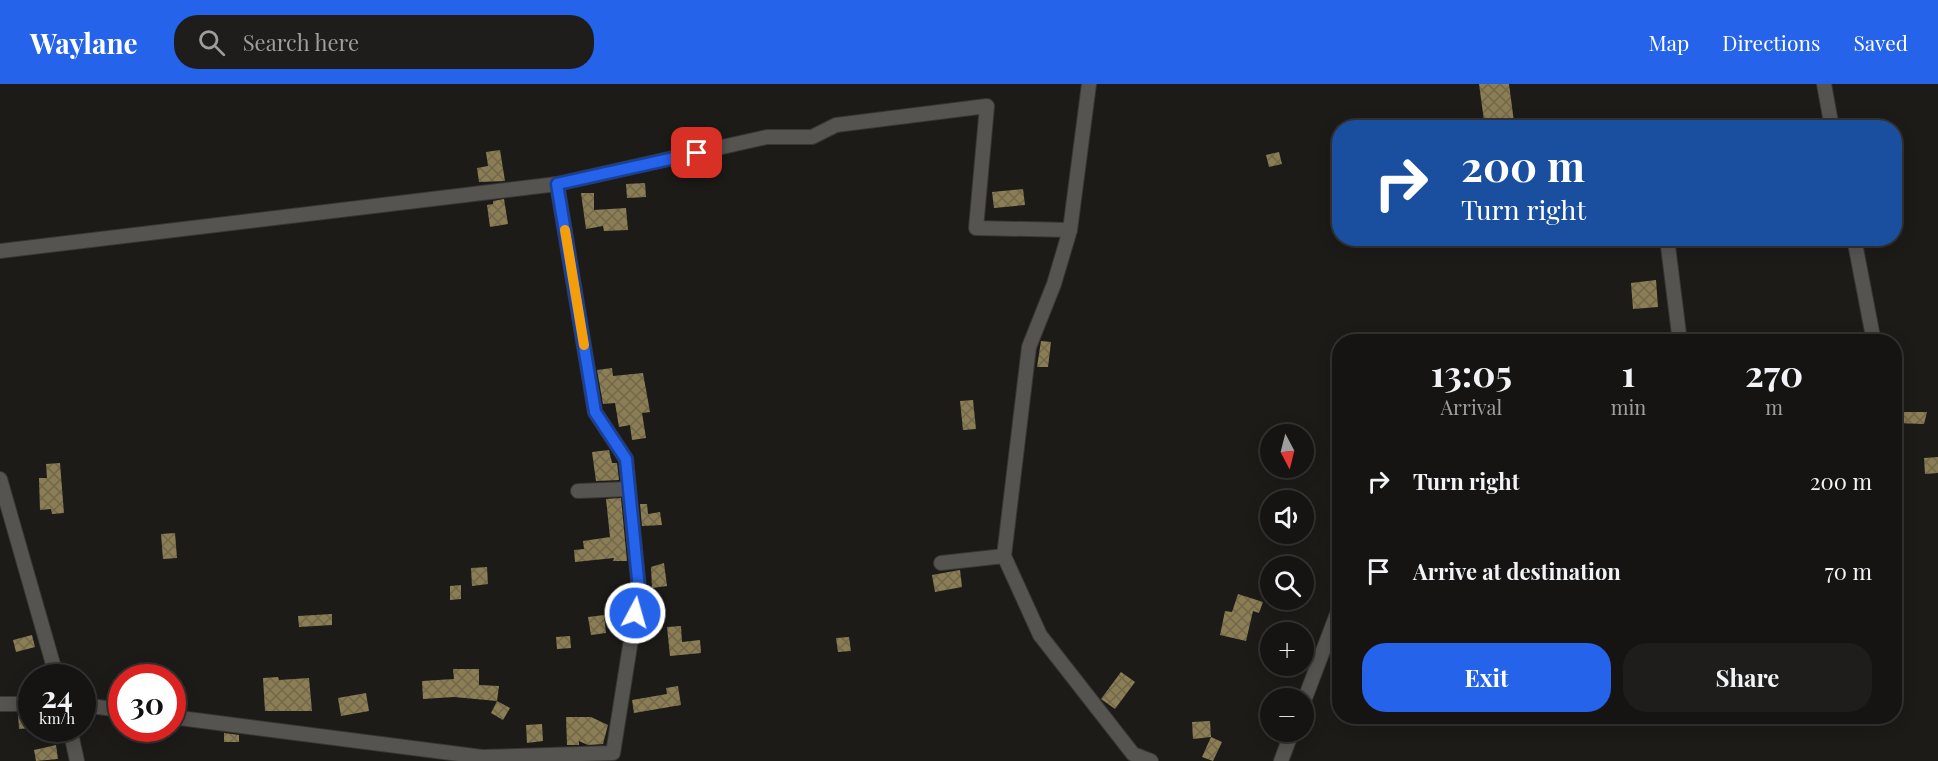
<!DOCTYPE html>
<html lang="en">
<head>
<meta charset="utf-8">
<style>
  :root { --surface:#151412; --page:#1e1d1b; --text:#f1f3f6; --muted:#9d9e9f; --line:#343332; --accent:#2563eb }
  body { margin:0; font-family:"Playfair Display",serif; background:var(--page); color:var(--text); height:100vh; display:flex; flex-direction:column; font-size:22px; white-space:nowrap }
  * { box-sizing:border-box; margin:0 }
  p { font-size:20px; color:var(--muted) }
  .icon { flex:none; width:33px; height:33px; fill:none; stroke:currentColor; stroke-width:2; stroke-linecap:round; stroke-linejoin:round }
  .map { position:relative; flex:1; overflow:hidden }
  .side { position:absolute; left:1332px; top:250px; width:570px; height:390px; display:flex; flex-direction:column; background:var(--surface); border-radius:24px; box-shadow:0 3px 15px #0003,0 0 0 2px var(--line) }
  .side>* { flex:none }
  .banner { position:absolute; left:1332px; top:36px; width:570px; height:126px; border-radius:24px; box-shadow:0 3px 15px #0003,0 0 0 2px var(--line); background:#1a4fa0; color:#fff; overflow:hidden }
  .needle { width:39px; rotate:173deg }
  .fabs { position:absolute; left:1260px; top:340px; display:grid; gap:12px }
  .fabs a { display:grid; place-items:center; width:54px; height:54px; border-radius:50%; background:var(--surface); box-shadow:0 3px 15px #0003,0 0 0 2px var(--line); font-size:30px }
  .speed { position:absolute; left:18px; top:580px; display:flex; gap:12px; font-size:30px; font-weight:700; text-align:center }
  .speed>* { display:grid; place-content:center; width:78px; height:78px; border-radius:50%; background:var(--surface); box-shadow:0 3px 15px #0003,0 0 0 2px var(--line); line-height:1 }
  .speed small { font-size:15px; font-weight:400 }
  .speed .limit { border:9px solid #d22; background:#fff; color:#111 }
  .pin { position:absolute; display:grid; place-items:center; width:51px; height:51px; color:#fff; margin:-26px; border-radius:12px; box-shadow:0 3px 9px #0006 }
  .me { position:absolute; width:66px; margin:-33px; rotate:6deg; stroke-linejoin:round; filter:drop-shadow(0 0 4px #0008) }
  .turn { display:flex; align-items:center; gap:21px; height:126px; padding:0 30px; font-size:27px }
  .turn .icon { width:78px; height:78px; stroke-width:2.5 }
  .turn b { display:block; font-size:42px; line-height:51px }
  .eta { display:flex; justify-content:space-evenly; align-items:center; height:102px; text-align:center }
  .eta b { font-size:36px; font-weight:700; line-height:42px }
  .action { display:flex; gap:12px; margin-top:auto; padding:12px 30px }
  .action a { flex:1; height:69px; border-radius:24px; background:var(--accent); color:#fff; font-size:24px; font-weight:700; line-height:69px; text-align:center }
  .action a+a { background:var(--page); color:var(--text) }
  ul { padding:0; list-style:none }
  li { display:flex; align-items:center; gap:18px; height:90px; padding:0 30px }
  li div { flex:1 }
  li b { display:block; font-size:22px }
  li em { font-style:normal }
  header { display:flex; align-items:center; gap:36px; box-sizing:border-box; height:84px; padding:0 30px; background:var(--accent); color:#fff }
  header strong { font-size:28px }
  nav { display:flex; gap:33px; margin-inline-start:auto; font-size:21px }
  .search { width:420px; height:54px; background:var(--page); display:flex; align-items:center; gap:15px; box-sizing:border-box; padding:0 21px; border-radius:24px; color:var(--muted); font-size:22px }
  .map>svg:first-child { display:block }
  .building { fill:url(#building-cross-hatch) }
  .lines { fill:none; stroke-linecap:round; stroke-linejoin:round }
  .street-casing { stroke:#383735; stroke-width:16 }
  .street { stroke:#555450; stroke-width:14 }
  .route-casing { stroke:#184099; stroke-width:15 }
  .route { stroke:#2563eb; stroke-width:10 }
  .slow { stroke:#f59e0b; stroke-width:10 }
</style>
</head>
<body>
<header>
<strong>Waylane</strong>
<div class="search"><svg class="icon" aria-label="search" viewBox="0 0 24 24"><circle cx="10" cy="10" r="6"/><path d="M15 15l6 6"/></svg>Search here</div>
<nav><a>Map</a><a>Directions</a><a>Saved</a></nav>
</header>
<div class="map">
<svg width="1938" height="677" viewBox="0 0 1938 677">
  <defs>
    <pattern id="building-cross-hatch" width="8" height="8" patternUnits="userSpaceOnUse" patternTransform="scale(1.5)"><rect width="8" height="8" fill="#8c7e54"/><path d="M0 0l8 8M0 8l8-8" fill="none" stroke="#71684c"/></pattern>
  </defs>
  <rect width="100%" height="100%" fill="#1c1b18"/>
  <g class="building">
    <polygon points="1479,0 1509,0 1514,38 1509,38 1509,44 1485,44"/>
    <polygon points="500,66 505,97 479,98 477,84 488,82 486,68"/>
    <polygon points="1279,68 1282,80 1269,83 1266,71"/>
    <polygon points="645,99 646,113 627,114 626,100"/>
    <polygon points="1023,105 1025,121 994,124 992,108"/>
    <polygon points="581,109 594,109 594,126 626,124 628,146 604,147 603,142 586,145"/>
    <polygon points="504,115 508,140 490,143 487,121 493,120 493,117"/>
    <polygon points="1656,196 1658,223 1633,225 1631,199"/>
    <polygon points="1041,257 1051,258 1048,283 1037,283"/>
    <polygon points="612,284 613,292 643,289 650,328 642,329 646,354 632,356 630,341 619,343 615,319 603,320 597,286"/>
    <polygon points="973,316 976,345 963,346 960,317"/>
    <polygon points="1894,328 1927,328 1924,340 1894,339"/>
    <polygon points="609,366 612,379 617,379 619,396 596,397 592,368"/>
    <polygon points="1938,373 1938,389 1925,390 1924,374"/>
    <polygon points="60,379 64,429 52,430 51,425 40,426 39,394 47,394 46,380"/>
    <polygon points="621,414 627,477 613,477 614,474 575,478 574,466 584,465 583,457 610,453 606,415"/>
    <polygon points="640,420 647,420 648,430 660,428 662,441 642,442"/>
    <polygon points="175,449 177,474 163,475 161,450"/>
    <polygon points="664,479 667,502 652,504 651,483"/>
    <polygon points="487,483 488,500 472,502 471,484"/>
    <polygon points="960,486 962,503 935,508 932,491"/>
    <polygon points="461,501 461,515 450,516 450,502"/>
    <polygon points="1238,510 1263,518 1259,529 1253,527 1246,557 1220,551 1225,527 1232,528"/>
    <polygon points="332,530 332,541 299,543 298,532"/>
    <polygon points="604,531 606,549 591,551 588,533"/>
    <polygon points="681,542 682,558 700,556 701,569 670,572 667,543"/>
    <polygon points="32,551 35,563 16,568 13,556"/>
    <polygon points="570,552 571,564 557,565 556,553"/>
    <polygon points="849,553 851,567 838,568 836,554"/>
    <polygon points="453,585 479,585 479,601 499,602 497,617 454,613 423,615 422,597 454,595"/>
    <polygon points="1121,588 1135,598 1115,625 1101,615"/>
    <polygon points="278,593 279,596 309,594 312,627 265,627 263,594"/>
    <polygon points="678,602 681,621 634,629 632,616 667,610 666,604"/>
    <polygon points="366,609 369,627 341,632 338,614"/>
    <polygon points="497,617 510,624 503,636 491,629"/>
    <polygon points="18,629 31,629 31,644 19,645"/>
    <polygon points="566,633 591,633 608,641 603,660 588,661 579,657 579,661 567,661"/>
    <polygon points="1210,637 1211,653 1193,655 1192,638"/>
    <polygon points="542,640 543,657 527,659 526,641"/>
    <polygon points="224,649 239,651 239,658 224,658"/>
    <polygon points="1211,653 1222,658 1213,677 1202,673"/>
    <polygon points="56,661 58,675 36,677 34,666"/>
  </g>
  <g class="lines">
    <g class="street-casing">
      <g id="street">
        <polyline points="1089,0 1070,146 1054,200 1029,263 1004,472 1040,551 1133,670 1151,677"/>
        <polyline points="1824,0 1832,44"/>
        <polyline points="557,100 767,53 812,53 836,41 987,22 976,144 1070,146"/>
        <polyline points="1667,154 1680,258"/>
        <polyline points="1854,154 1874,258"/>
        <polyline points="0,167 557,100 595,328 626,375 639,505 613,669 482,673 172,633"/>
        <polyline points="0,395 57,594"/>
        <polyline points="578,407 628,405"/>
        <polyline points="941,479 1004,472"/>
        <polyline points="1304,617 1340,522"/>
        <polyline points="0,620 32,620"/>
        <polyline points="82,621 122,626"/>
        <polyline points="70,645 77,677"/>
        <polyline points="1281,677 1292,648"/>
      </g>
    </g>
    <use href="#street" class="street"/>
  </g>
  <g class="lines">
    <g class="route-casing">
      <polyline id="route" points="635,529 639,505 626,375 595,328 557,100 697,69"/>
    </g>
    <use href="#route" class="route"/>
    <polyline class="slow" points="565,146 584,261"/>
  </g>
</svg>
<div class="fabs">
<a><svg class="needle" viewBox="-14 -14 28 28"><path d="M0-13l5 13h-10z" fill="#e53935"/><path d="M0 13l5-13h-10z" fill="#9d9e9f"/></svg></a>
<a><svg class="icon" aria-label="sound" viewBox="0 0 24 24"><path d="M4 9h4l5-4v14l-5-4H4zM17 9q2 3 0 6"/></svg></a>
<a><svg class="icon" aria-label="search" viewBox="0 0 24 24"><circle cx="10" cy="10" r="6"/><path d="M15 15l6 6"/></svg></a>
<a>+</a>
<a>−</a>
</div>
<div class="speed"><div>24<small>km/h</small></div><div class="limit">30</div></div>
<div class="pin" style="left:697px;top:69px;background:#d93025"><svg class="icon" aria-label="arrive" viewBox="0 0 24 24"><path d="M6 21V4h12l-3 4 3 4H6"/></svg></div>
<svg class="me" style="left:635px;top:529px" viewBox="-20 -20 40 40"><circle r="17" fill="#2563eb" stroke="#fff" stroke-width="3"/><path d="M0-11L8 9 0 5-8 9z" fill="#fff"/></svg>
<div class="banner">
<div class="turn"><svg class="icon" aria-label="right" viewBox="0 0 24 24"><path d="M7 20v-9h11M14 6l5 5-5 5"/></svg><div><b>200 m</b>Turn right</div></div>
</div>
<section class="side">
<div class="eta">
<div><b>13:05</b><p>Arrival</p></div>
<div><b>1</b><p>min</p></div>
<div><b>270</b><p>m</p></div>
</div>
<ul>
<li><svg class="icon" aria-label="right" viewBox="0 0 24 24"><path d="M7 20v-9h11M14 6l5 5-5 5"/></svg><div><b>Turn right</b></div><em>200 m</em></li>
<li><svg class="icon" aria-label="arrive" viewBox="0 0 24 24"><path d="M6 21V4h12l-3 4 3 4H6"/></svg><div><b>Arrive at destination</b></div><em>70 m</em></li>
</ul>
<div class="action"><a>Exit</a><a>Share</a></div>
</section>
</div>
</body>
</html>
